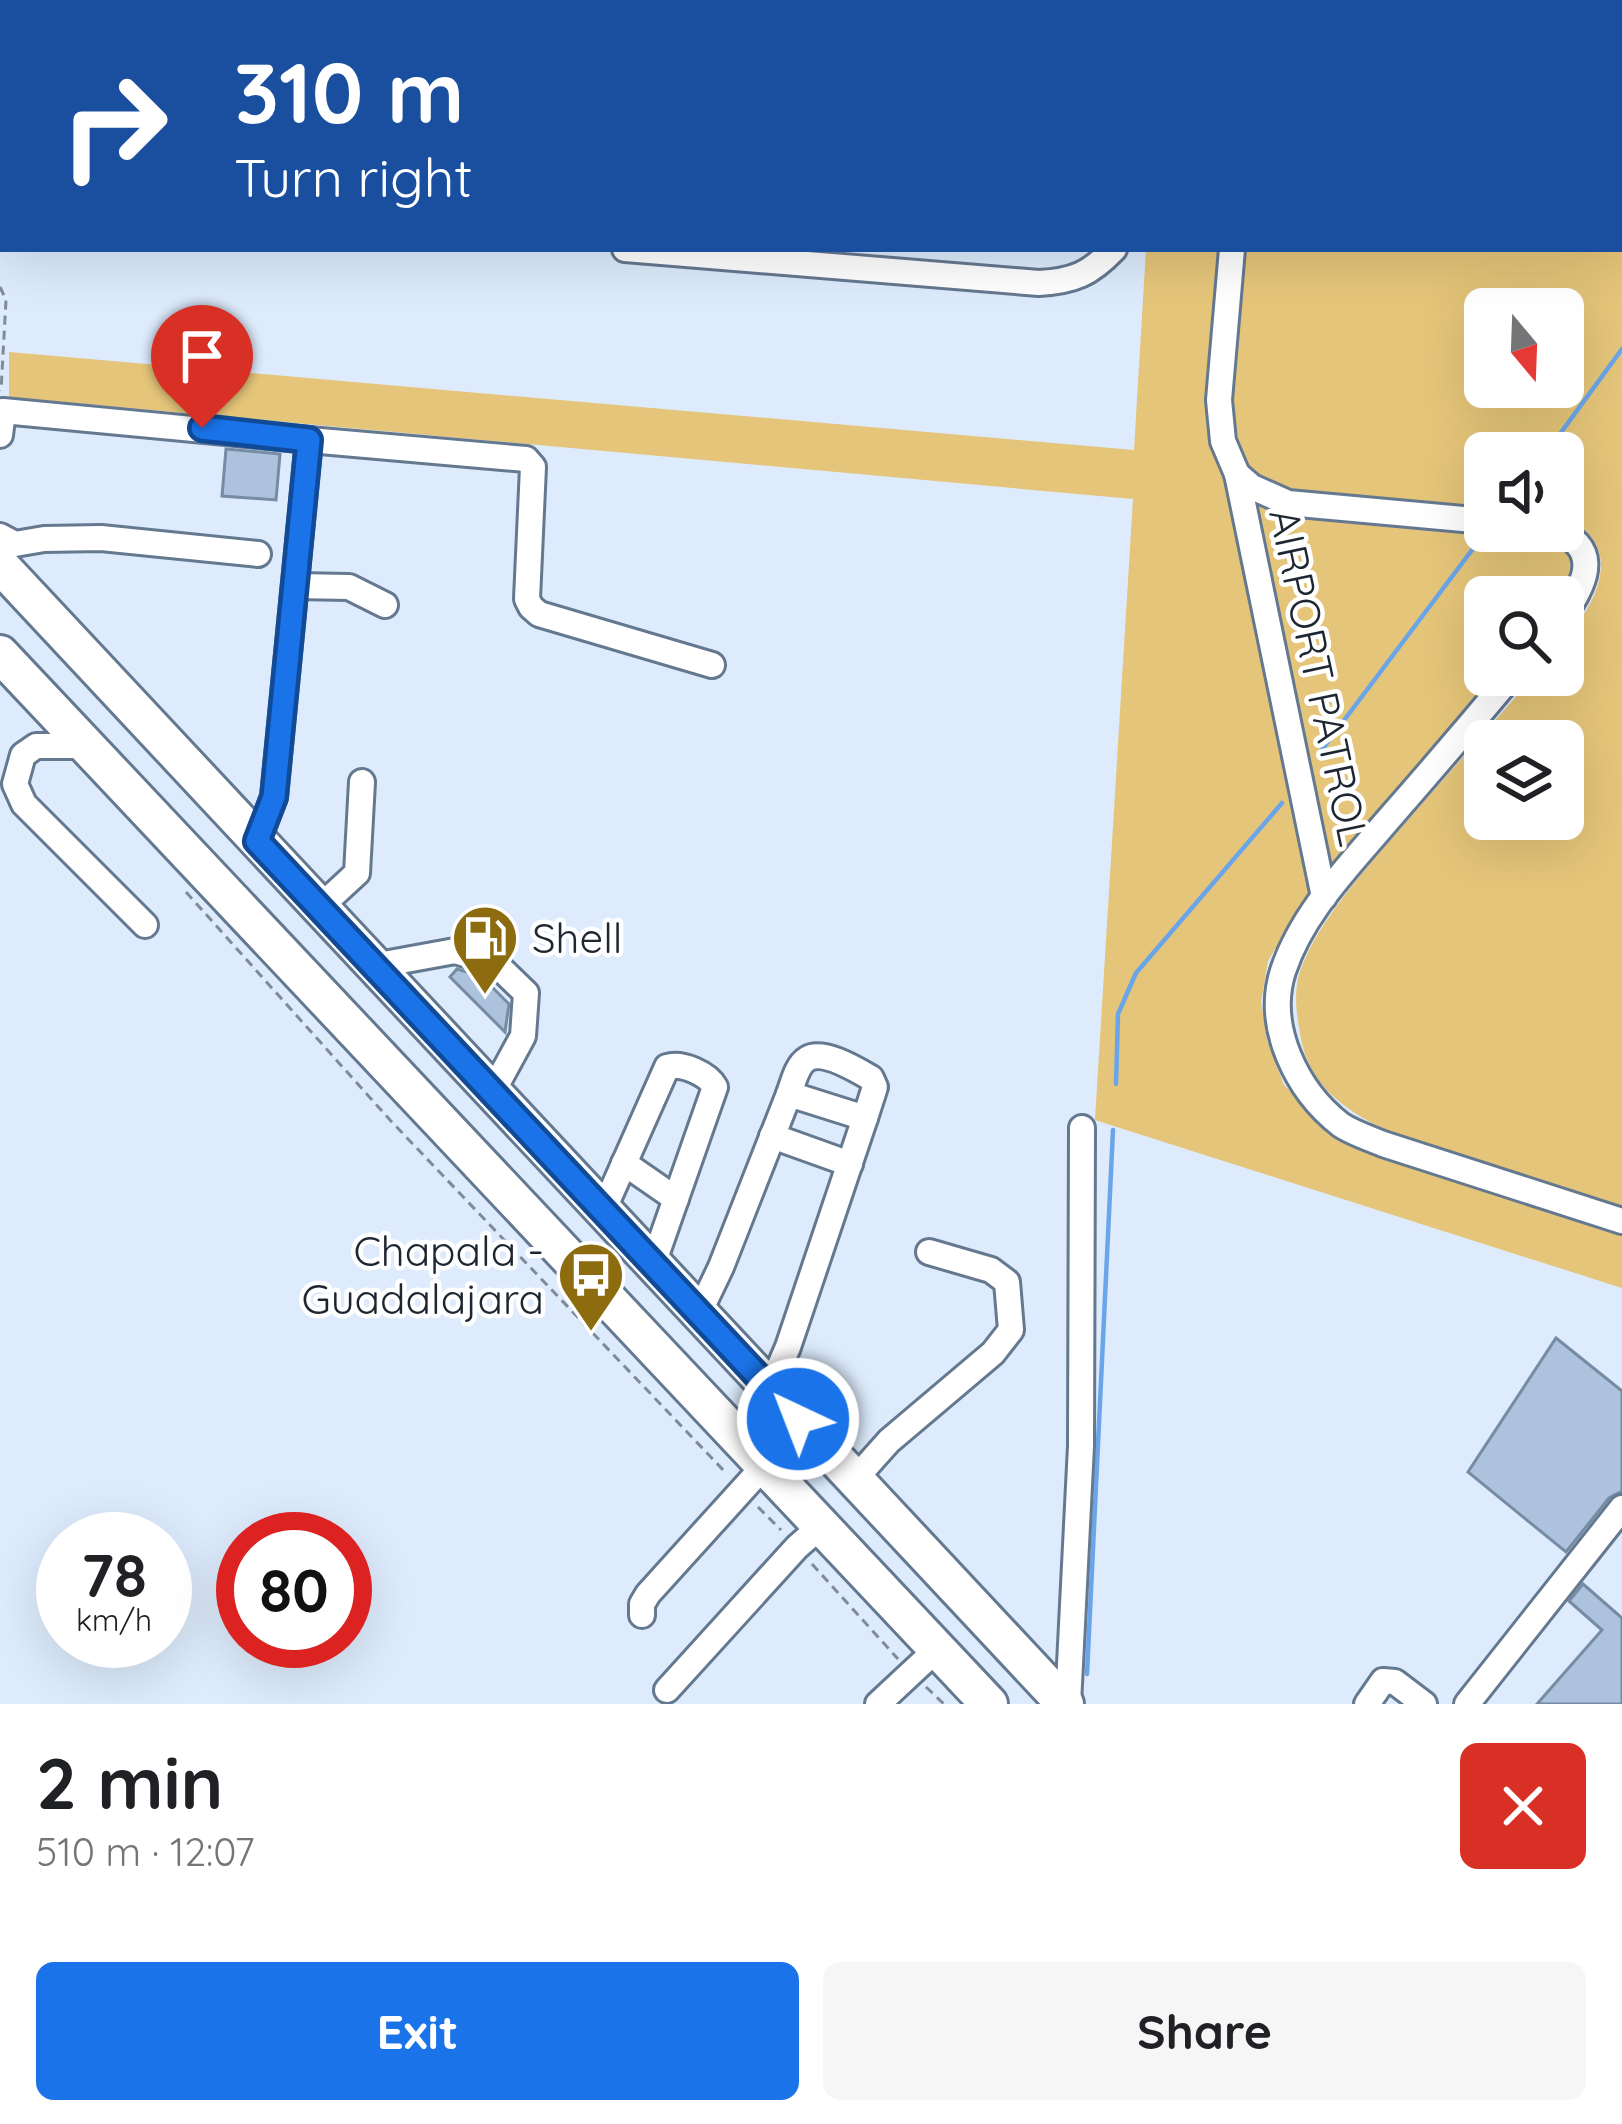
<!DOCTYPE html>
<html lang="en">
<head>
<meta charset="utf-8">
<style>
  :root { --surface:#fff; --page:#f6f6f6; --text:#202124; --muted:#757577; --accent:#1a73e8 }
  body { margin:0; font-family:Quicksand,sans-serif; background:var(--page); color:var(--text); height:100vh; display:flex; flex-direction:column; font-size:45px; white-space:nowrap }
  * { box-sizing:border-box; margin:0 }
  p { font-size:39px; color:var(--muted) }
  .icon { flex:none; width:66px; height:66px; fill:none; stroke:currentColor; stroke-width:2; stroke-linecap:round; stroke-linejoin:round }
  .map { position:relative; height:1704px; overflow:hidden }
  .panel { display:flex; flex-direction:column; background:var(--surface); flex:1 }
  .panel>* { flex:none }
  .banner { position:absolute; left:0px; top:0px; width:1623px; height:252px; box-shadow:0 12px 48px #0002; background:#1a4fa0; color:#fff; overflow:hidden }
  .needle { width:78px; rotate:161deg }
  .controls { position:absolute; left:1464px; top:288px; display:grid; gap:24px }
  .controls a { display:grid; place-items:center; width:120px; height:120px; border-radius:18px; background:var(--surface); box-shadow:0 12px 48px #0002; font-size:60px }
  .speed { position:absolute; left:36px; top:1512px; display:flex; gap:24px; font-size:60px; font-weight:700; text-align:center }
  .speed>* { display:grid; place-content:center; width:156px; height:156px; border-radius:50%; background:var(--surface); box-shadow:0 12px 48px #0002; line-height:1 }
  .speed small { font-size:30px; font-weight:400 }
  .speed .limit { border:18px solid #d22; background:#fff; color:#111 }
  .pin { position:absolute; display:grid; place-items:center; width:102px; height:102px; color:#fff; margin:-123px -51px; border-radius:50% 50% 50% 0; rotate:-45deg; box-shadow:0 0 12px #0007 }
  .pin .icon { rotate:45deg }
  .me { position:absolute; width:132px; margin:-66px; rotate:317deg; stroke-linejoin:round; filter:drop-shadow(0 0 9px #0008) }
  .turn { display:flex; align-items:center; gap:42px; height:252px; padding:0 36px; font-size:54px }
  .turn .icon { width:156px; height:156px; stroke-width:2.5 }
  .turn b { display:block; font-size:84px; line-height:102px }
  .round { display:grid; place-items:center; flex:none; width:126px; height:126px; border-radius:18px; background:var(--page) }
  .head { display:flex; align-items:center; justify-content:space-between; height:204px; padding:0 36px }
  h1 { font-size:72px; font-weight:700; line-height:90px }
  .button { display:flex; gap:24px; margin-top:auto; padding:24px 36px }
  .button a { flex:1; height:138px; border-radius:18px; background:var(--accent); color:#fff; font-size:48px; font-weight:700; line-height:138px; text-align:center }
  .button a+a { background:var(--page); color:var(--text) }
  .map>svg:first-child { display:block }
  .green { fill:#e5c579; fill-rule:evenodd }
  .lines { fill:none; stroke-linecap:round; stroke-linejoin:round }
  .stream { stroke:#6aa5ea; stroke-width:4.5 }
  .building { fill:#adc3dd; stroke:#768ba4; stroke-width:3 }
  .minor-tunnel { stroke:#b7c4d3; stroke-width:24; stroke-dasharray:24 12; stroke-linecap:butt }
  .minor-casing { stroke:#647890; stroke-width:30 }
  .highway-casing { stroke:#647890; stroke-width:42 }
  .path { stroke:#7f8b98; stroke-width:3; stroke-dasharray:9 6; stroke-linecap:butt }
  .minor { stroke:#fff; stroke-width:24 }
  .highway { stroke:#fff; stroke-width:36 }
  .route-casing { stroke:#114b97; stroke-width:30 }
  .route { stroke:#1a73e8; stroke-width:21 }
  .labels { text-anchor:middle; stroke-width:9; stroke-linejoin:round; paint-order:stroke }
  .street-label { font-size:42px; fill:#1e2731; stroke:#fff }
  .poi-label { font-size:42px; fill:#1e2731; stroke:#fff; text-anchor:start }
</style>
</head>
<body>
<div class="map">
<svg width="1622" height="1704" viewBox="0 0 1622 1704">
  <rect width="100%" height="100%" fill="#ddebfc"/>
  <g class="green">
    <path d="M1267,0H1622V1208L1388,1131C1344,1110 1308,1085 1300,1034C1297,1015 1294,998 1298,979C1312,925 1377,856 1413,814C1454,768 1494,721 1535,675H1563V642C1587,615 1620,565 1587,532C1581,526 1571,521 1563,517V453H1485V510L1317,497L1271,488L1248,469L1240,454L1231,425L1229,401L1243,249H1620V3H1267ZM1485,309H1563V387H1485ZM1485,741H1563V819H1485Z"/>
    <polygon points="1146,249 1221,249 1212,443 1216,459 1228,483 1255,503 1271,509 1298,516 1541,538 1562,546 1571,559 1568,580 1557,597 1485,597 1485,675 1494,675 1308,894 1268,961 1261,1002 1267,1040 1284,1085 1331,1133 1374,1154 1622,1235 1622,1288 1095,1120 1133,499 9,397 9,352 1134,450"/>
  </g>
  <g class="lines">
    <g class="stream">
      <polyline points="1546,453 1622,349"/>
      <polyline points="1321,751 1478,542"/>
      <polyline points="1116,1084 1118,1014 1136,973 1282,803"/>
      <polyline points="1087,1674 1113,1130"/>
    </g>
  </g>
  <g class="building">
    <polygon points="226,449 280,454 276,500 222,496"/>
    <polygon points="457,969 481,976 509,1004 505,1032 450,977"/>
    <polygon points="1556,1338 1622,1391 1622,1491 1609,1498 1566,1552 1468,1472"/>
    <polygon points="1583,1584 1622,1618 1622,1704 1537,1704 1602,1630 1569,1601"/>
  </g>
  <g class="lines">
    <polyline class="minor-tunnel" points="0,219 3,220"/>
    <g class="minor-casing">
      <g id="minor">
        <polyline points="1143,3 1143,0"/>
        <polyline points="1253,3 1253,0"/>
        <polyline points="0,190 2,190"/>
        <path d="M625,249L1039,283C1074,281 1090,274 1114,249"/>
        <polyline points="1232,249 1219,400 1223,441 1237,474 1252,487 1288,503 1485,521"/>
        <polyline points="0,435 3,411 309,440 274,797 257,841"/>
        <polyline points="309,440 526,459 533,467 527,599 531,607 539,614 712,665"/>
        <polyline points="1237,474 1324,897"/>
        <path d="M1559,531C1603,552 1583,586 1563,616"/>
        <polyline points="0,536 15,544 44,539 101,538 258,554"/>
        <polyline points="296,586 349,587 385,605"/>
        <path d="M1512,675C1471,724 1429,773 1387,821C1348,867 1302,913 1283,971C1265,1027 1297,1091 1341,1125C1353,1133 1369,1138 1383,1144L1622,1221"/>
        <polyline points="87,746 36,746 23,755 15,784 24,804 145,925"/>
        <polyline points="319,908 357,873 362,782"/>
        <polyline points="373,966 455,951 495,963 526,993 523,1036 492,1093"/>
        <path d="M789,1094C793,1083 797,1065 807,1059C823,1049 857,1070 871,1078L875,1087L865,1118"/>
        <polyline points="772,1136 850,1164"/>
        <polyline points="624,1163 676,1199"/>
        <path d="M603,1211L667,1067C682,1062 708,1074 715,1087L653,1264"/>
        <polyline points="699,1313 721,1267 789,1094 865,1118 788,1347 770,1389"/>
        <polyline points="855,1479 889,1441 993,1353 1011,1330 1007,1282 991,1270 929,1252"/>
        <polyline points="642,1615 642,1604 648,1594 764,1466"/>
        <polyline points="667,1690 797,1547 821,1526"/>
        <polyline points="878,1704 936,1650"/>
        <polyline points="1068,1704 1081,1446 1082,1128"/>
        <polyline points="1367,1704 1383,1681 1395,1682 1424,1704"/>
        <polyline points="1467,1704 1622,1508"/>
      </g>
    </g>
    <g class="highway-casing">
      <g id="highway">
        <polyline points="0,565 1065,1704"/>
        <polyline points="0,654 989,1704"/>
      </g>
    </g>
    <g class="path">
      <polyline points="0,287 6,300 1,391"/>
      <polyline points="186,892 390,1120 727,1474"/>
      <polyline points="758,1507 781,1530"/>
      <polyline points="812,1564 898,1659"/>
      <polyline points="926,1687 944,1704"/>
    </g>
    <use href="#minor" class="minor"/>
    <use href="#highway" class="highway"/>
  </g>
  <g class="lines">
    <g class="route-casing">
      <polyline id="route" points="202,428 309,440 274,797 257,841 798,1419"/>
    </g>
    <use href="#route" class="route"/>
  </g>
  <defs>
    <g id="fuel-pin" transform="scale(3.45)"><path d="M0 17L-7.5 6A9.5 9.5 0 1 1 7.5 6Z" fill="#8c6c0e" stroke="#fff"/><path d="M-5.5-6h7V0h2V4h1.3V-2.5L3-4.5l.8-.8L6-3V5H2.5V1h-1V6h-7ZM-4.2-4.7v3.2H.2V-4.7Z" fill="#fff"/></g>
    <g id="bus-pin" transform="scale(3.45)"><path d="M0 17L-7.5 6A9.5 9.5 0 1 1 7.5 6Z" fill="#8c6c0e" stroke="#fff"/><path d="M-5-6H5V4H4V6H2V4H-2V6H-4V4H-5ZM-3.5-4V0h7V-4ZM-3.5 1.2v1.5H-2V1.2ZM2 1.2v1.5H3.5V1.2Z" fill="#fff"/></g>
  </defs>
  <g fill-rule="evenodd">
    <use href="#fuel-pin" x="485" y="938"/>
    <use href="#bus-pin" x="591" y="1275"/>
  </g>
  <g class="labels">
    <g class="street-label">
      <text transform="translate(1319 677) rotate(78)" y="15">AIRPORT PATROL</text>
    </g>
    <g class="poi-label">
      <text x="532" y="953">Shell</text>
      <text x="544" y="1266" text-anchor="end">Chapala -<tspan x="544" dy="48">Guadalajara</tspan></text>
    </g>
  </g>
</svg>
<div class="controls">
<a><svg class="needle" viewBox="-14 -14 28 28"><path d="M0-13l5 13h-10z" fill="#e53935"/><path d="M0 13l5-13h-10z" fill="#757577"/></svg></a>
<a><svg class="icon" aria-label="sound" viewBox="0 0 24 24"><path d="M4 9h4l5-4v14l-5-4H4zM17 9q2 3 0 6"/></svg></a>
<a><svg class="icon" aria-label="search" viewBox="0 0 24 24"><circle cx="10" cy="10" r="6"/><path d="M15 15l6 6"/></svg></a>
<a><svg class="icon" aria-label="layers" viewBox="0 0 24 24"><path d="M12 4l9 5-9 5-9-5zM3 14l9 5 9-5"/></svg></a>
</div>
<div class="speed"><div>78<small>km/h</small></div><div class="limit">80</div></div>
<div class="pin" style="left:202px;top:428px;background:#d93025"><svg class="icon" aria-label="arrive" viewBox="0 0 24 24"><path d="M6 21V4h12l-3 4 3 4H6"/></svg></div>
<svg class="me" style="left:798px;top:1419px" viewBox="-20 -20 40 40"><circle r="17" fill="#1a73e8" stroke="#fff" stroke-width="3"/><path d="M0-11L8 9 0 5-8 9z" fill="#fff"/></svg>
<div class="banner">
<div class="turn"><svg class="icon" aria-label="right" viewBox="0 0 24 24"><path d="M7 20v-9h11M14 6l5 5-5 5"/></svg><div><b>310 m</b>Turn right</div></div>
</div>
</div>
<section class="panel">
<div class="head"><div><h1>2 min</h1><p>510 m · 12:07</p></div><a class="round" style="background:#d93025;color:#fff"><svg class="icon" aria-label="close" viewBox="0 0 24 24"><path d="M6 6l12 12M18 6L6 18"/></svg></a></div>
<div class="button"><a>Exit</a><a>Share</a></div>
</section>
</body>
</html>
